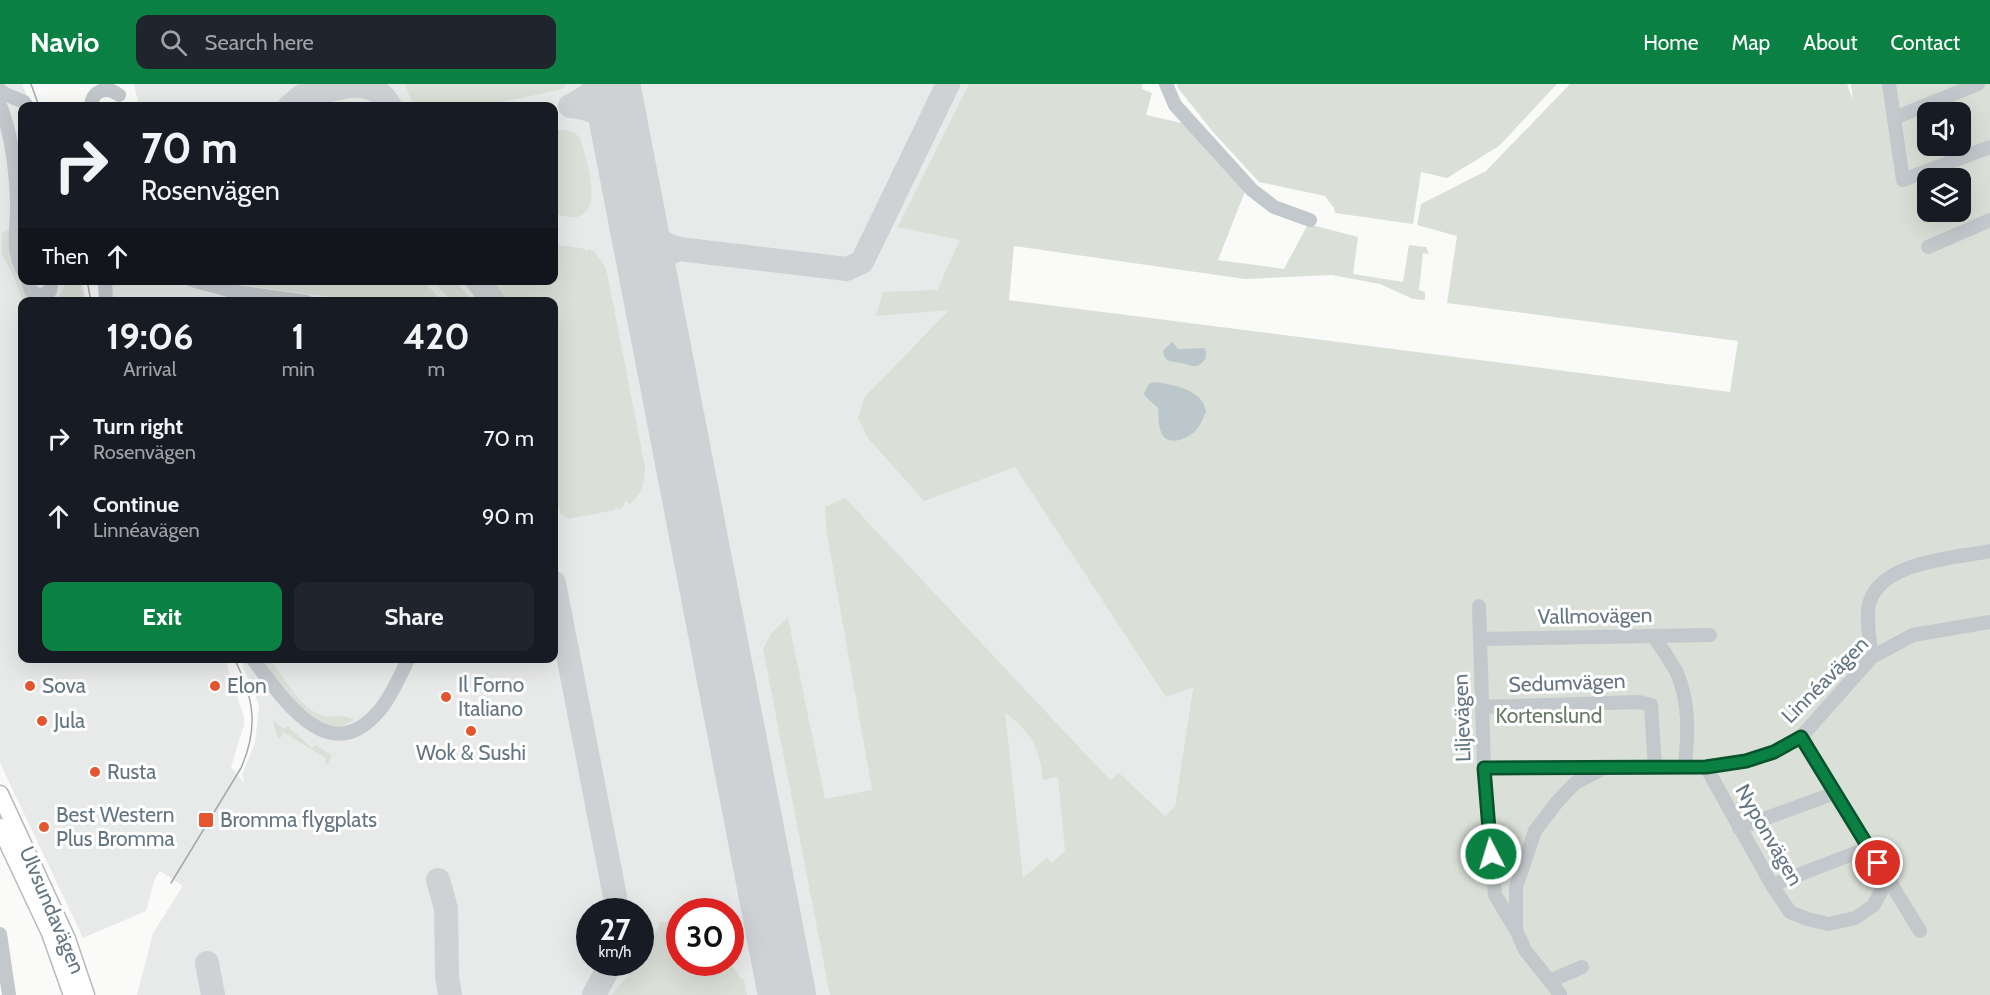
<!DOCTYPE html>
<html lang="en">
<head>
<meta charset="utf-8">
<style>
  :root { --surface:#171b24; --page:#20242c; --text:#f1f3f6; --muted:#9ea1a6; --accent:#0b8043 }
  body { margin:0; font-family:Cabin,sans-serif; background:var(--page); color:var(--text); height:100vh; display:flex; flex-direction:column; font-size:22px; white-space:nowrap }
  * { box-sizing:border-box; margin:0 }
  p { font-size:20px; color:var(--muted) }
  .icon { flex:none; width:33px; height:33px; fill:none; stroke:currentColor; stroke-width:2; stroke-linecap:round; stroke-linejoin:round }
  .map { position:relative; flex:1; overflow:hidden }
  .details { position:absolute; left:18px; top:213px; width:540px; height:366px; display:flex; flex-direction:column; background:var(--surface); border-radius:12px; box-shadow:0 6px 24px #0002 }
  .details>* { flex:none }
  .hud { position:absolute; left:18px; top:18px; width:540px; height:183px; border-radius:12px; box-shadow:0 6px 24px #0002; background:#171b24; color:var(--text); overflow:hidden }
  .fabs { position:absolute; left:1917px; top:18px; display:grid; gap:12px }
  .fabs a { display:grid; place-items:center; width:54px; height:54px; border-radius:12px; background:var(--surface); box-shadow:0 6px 24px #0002; font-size:30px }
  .speed { position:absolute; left:576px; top:814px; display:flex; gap:12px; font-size:30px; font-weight:700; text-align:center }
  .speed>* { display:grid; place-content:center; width:78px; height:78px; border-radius:50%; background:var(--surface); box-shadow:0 6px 24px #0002; line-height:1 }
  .speed small { font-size:15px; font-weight:400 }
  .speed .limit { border:9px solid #d22; background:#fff; color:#111 }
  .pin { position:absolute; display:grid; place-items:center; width:51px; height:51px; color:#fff; margin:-26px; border:3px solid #fff; border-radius:50%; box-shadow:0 2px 6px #0007 }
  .me { position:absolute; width:66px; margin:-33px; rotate:355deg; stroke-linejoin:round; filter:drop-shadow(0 0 4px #0008) }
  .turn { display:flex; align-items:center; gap:21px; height:126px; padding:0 24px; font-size:27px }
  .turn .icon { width:78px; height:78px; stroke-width:2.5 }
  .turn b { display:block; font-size:42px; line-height:51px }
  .then { display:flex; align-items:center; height:57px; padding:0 24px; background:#0003; gap:12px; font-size:22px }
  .eta { display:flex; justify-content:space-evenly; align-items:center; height:102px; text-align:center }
  .eta b { font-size:36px; font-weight:800; line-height:42px }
  .button { display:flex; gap:12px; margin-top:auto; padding:12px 24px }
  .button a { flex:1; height:69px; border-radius:12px; background:var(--accent); color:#fff; font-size:24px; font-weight:800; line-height:69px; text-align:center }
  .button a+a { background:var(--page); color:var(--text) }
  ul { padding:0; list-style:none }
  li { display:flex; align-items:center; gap:18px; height:78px; padding:0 24px }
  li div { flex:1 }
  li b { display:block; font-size:22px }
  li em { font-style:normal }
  header { display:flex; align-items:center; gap:36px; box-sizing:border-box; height:84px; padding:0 30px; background:var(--accent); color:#fff }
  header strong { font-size:28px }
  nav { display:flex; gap:33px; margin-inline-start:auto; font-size:21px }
  .search { width:420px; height:54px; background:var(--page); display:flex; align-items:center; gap:15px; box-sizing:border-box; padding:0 21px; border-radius:12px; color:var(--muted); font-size:22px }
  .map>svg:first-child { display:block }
  .built { fill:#e8e9e9; fill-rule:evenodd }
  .green { fill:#dadfd7; fill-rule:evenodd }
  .water { fill:#bbc7cb }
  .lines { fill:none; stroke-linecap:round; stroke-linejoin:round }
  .taxiway { stroke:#ced2d4; stroke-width:24 }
  .runway { stroke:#ced2d4; stroke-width:58 }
  .major-casing { stroke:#b5babe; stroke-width:19 }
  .minor { stroke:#c3c8cc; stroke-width:14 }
  .major { stroke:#fff; stroke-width:16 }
  .tram { stroke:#a2aab0; stroke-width:1.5 }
  .route-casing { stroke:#07532c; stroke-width:15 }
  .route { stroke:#0b8043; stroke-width:10 }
  .poi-dot { fill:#e4572e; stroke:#fff; stroke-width:2 }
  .labels { text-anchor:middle; stroke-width:6; stroke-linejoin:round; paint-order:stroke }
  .street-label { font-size:21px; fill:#657683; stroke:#fff }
  .poi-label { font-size:21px; fill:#657683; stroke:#fff; text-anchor:start }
  .park-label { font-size:21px; fill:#687a64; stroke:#fff }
</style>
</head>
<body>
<header>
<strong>Navio</strong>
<div class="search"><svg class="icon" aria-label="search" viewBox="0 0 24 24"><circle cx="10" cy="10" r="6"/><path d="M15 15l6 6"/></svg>Search here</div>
<nav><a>Home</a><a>Map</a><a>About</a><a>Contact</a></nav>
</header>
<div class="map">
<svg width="1990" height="911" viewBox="0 0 1990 911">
  <rect width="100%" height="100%" fill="#fafaf8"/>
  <path class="built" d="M0,0H22L31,22H22V196L82,197L87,217L22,218V574L225,575L244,633V641L231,683L244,699L242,691L255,659L259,621L240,575L554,574V218H100L97,197L554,196V22H139L134,0H1068L961,232L1193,602L1175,722L1155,744L974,911H137L153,849L183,802L160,787L155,794L146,827L83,854L0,679ZM590,828H640V879H590ZM680,828H730V879H680Z"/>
  <g class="green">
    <polygon points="405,0 566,0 563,5 484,22 416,22 411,16"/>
    <path d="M969,0H1142V5L1152,9L1146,31L1186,40L1246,105L1218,176L1284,185L1308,140L1358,153L1353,190L1403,198L1409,161L1426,163L1429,170L1423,169L1419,206L1425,208V216L1413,215L1380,200L1332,191L1245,195L1014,162L1009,216L1730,308L1738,257L1447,219L1457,152L1417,141L1421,120L1486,87L1570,0H1847L1853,16L1851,0H1990V911H830L763,565L772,548L788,534L825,715L872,706L827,449L825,423L845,414L1110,696L1119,689L1165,732L1175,722L1193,603L1166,613L1015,383L924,417L868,354L858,334L864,314L949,226L876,232L883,208L937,206L960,156L898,143ZM1928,28H1960V62H1928ZM1928,94H1960V128H1928ZM1005,628C1032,650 1039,662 1043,696L1058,693L1065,767L1052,779L1047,773L1023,794Z"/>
    <polygon points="1177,0 1557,0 1499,62 1447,94 1421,88 1413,140 1335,129 1334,124 1325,112 1259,98 1213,48 1178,4"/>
    <path d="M554,46C566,46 577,45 582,59C586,78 604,126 577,133C570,134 561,131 554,130Z"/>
    <path d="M8,146L12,149C10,161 8,171 14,182C17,186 21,189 22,194C24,203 24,209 28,217H23L14,193L1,169L2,149Z"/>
    <path d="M554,161L555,164L558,165L559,161L585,165L587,168L588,165L595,168L606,184L645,383C644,399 643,411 629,420L627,417L624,418V422L618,426L616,423L614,426L569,435L560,429L554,397V218L507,217L492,197L554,196Z"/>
    <polygon points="68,197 80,197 84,217 56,217"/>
    <polygon points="211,197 424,197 441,217 359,217"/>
    <polygon points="434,197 455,197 473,217 451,217"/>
    <path d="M261,575H270C284,593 299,623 321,631C333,635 343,629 354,636C347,640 340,644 332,644C307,643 276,593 261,575Z"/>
    <polygon points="273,636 284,645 287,642 312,664 315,661 332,671 327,681 325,680 326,674 283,648 280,655 277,653"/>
    <polygon points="679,832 680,879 730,879 741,895 744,895 747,911 611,911 628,892 630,887 634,888 638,879 640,879 641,874 661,838 667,838 669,835"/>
  </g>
  <g class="water">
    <path d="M1172,258L1178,265L1204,264L1206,268V274C1196,287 1193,281 1181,279C1171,277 1165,279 1163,267Z"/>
    <path d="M1154,298C1172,300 1204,306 1206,328C1203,334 1201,340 1197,345C1189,355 1167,364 1161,348C1158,340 1159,331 1158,324L1145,312L1144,309L1149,300Z"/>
  </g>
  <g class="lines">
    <g class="taxiway">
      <path d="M599,0C591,11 582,16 570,22C594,24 606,32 620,51"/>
      <path d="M352,2C369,0 382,8 390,22"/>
      <polyline points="290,22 302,12 358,0"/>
      <path d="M636,132C649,154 655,157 679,165C657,174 649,180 650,204"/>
      <polyline points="679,165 847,185 862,178 948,0"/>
      <polyline points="477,196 494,218"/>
      <polyline points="554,499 618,828"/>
      <polyline points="438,796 446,824 447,892 450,911"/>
      <polyline points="207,879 213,911"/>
      <polyline points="594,911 611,879"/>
    </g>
    <polyline class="runway" points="611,0 787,911"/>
    <g class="major-casing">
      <g id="major">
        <polyline points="0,710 67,855 86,911"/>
        <polyline points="0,743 50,849 72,911"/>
      </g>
    </g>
    <g class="minor">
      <polyline points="1166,0 1175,21 1252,106 1274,123 1310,136"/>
      <polyline points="1889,0 1903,96 1990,63"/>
      <polyline points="0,6 5,10 24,18 27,22"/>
      <path d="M0,21C12,51 16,85 17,117C18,140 11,164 22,185"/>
      <path d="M91,22C92,7 106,1 119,11"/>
      <polyline points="1894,34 1978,0"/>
      <polyline points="1928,163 1990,136"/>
      <polyline points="28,196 31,207 40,212 50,207 52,196"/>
      <polyline points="105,196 106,218"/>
      <polyline points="192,196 236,208 307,218"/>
      <polyline points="1479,522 1484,684 1495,811 1515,844"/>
      <path d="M1654,553C1662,565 1671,577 1677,589C1690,619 1688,651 1685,683"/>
      <polyline points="1480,555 1710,551"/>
      <path d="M1872,573C1870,558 1865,531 1870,517C1884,477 1955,474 1990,467"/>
      <path d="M252,574C282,613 328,687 379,627C392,612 400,591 409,574"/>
      <polyline points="1483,623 1639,618 1651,621 1655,683"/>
      <polyline points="1801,653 1920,847"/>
      <polyline points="1706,683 1772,801 1790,828 1807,835 1829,840 1855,834 1873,822 1888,795"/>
      <polyline points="1484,684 1599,684"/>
      <polyline points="1739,744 1835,709"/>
      <polyline points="1772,801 1868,764"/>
      <polyline points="0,850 9,911"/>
      <polyline points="1550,897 1582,883"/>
      <polyline points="1560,910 1525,866 1516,846 1516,803 1535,747 1557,718 1575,699 1604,684 1706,683 1746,677 1774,668 1801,653 1872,573 1913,551 1990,538"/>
    </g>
    <use href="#major" class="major"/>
    <g class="tram">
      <polyline points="31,0 39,22"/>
      <polyline points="87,196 91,218"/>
      <path d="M171,799L241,684C259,643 254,614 234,574"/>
    </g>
  </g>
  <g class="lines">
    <g class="route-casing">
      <polyline id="route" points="1491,770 1484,684 1706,683 1746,677 1774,668 1801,653 1878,779"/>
    </g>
    <use href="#route" class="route"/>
  </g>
  <g class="poi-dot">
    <circle cx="30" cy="602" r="6"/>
    <circle cx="215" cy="602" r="6"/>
    <circle cx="446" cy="613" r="6"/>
    <circle cx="42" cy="637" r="6"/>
    <circle cx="471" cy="647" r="6"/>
    <circle cx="95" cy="688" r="6"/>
    <rect x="198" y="728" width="16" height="16" rx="3"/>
    <circle cx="44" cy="743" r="6"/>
  </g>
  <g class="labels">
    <g class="street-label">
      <text transform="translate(1595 532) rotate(-1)" y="7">Vallmovägen</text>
      <text transform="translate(1825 596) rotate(-45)" y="7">Linnéavägen</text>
      <text transform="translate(1567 599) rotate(-2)" y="7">Sedumvägen</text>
      <text transform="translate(1462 634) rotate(-92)" y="7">Liljevägen</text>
      <text transform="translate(1769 751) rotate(60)" y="7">Nyponvägen</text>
      <text transform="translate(52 826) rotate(67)" y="7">Ulvsundavägen</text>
    </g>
    <g class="poi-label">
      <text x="458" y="608">Il Forno<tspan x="458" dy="24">Italiano</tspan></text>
      <text x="42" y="609">Sova</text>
      <text x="227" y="609">Elon</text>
      <text x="54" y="644">Jula</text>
      <text x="471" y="676" text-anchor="middle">Wok &amp; Sushi</text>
      <text x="107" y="695">Rusta</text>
      <text x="56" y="738">Best Western<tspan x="56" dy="24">Plus Bromma</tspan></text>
      <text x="220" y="743">Bromma flygplats</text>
    </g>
    <g class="park-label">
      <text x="1549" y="639">Kortenslund</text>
    </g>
  </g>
</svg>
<div class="fabs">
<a><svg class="icon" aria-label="sound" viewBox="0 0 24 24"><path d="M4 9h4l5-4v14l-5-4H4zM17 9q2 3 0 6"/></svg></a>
<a><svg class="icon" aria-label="layers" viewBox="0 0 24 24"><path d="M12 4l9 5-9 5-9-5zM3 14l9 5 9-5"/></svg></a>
</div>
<div class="speed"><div>27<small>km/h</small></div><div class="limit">30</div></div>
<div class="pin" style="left:1878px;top:779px;background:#d93025"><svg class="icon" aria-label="arrive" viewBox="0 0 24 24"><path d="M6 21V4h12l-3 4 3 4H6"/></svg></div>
<svg class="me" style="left:1491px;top:770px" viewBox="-20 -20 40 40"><circle r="17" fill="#0b8043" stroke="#fff" stroke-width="3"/><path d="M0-11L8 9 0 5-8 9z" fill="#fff"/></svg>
<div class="hud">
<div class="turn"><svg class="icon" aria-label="right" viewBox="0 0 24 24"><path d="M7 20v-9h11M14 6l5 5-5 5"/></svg><div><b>70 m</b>Rosenvägen</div></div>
<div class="then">Then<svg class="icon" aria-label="ahead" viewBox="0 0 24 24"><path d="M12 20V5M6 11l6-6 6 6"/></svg></div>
</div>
<section class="details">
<div class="eta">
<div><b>19:06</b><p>Arrival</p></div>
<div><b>1</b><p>min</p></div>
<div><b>420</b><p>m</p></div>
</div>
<ul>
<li><svg class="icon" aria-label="right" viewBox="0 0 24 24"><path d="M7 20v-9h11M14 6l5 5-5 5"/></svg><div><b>Turn right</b><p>Rosenvägen</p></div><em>70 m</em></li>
<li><svg class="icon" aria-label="ahead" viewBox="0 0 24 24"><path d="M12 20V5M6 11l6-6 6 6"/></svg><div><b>Continue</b><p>Linnéavägen</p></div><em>90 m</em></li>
</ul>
<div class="button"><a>Exit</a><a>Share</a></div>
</section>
</div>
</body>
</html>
